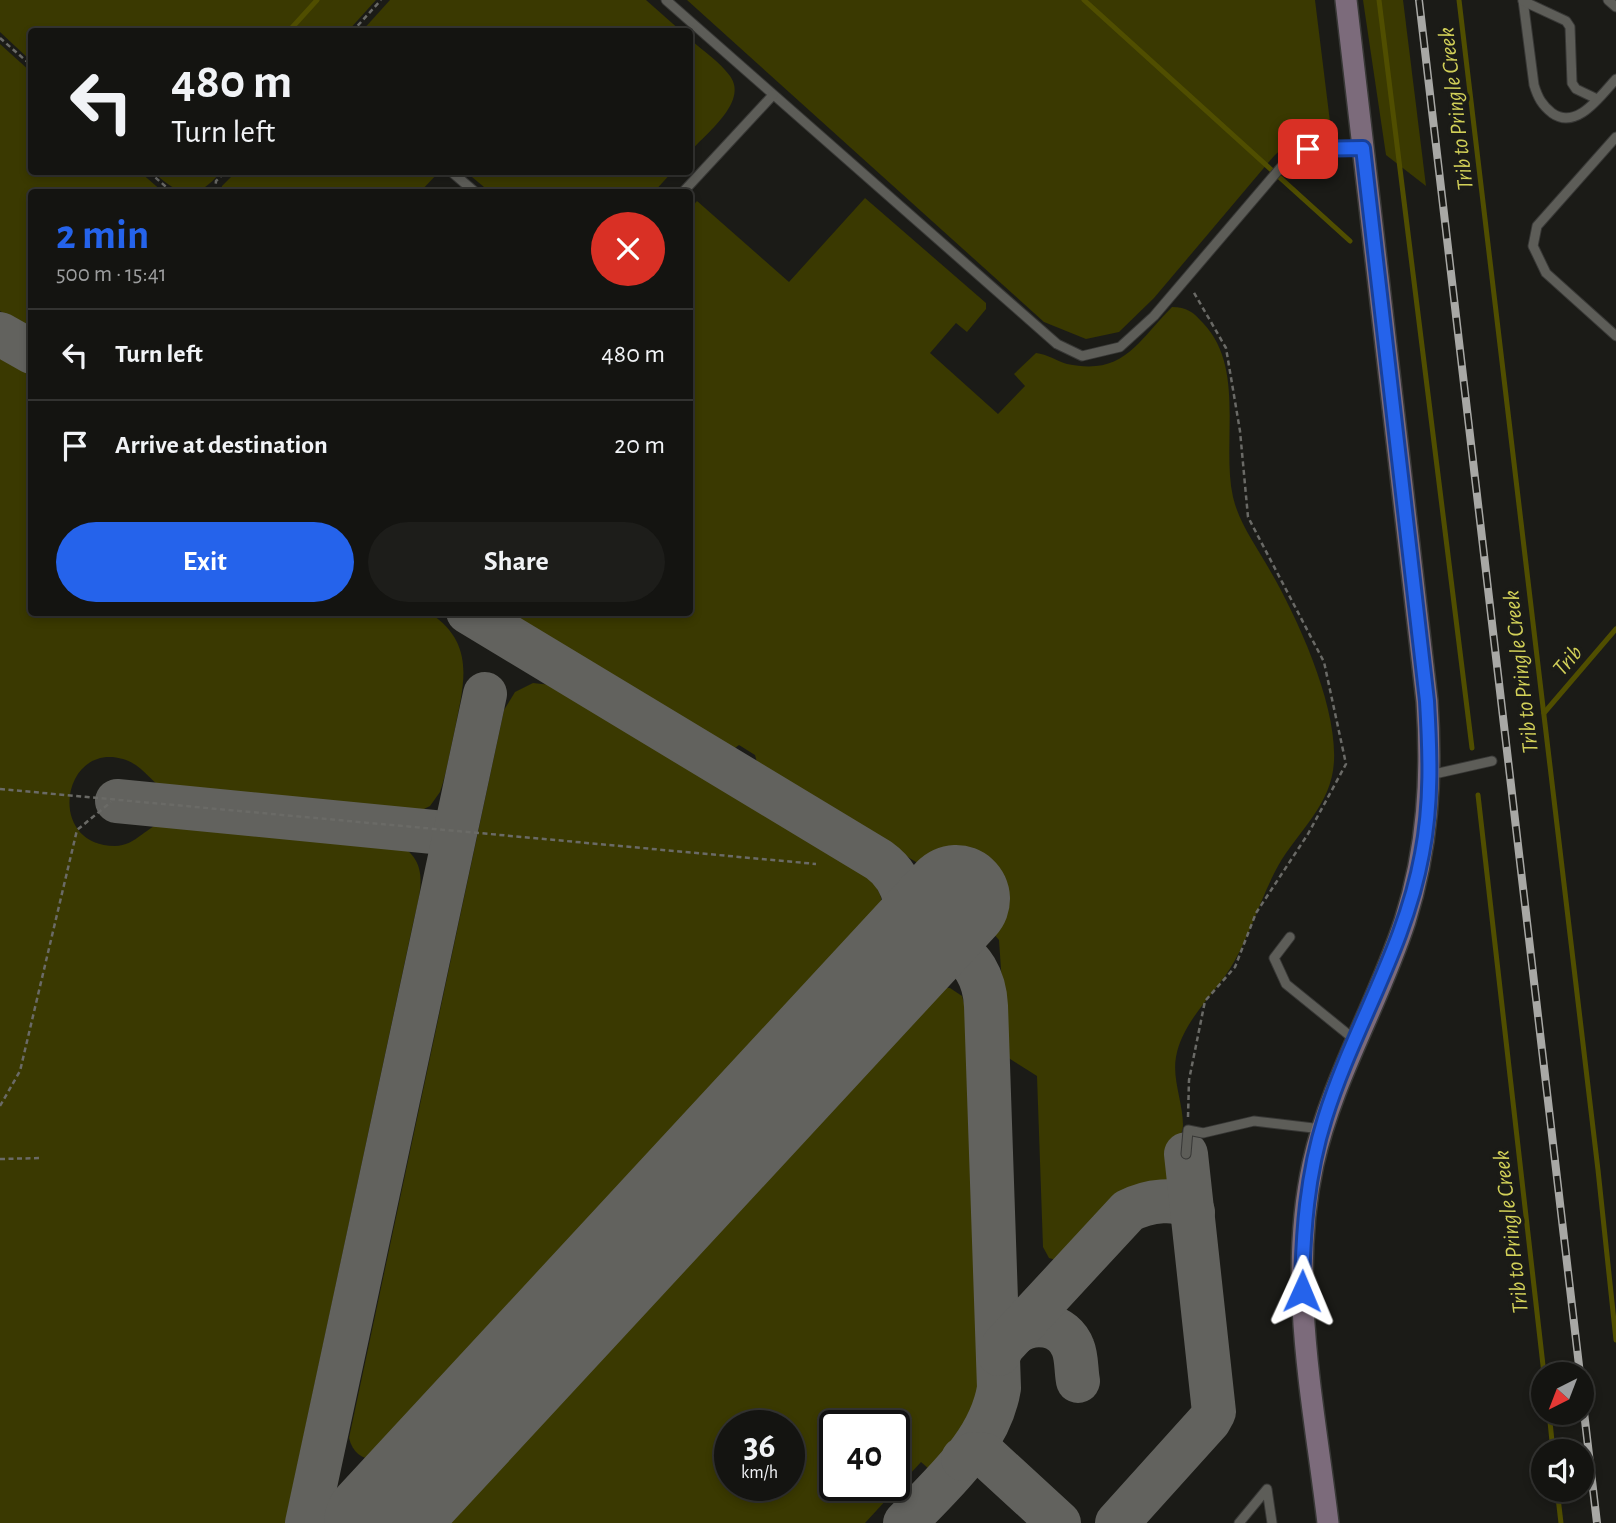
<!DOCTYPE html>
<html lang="en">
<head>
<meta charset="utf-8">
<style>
  :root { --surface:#141411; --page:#1d1d1a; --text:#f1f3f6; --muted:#9d9e9f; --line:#333331; --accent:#2563eb }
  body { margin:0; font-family:"Alegreya Sans",sans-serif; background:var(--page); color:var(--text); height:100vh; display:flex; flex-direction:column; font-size:26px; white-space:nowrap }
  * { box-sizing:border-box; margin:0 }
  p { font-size:23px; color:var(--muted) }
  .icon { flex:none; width:38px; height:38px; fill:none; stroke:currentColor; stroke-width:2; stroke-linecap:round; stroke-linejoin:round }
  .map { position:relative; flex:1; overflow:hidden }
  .sheet { position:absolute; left:28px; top:189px; width:665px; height:427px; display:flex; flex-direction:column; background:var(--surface); border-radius:7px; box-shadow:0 4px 10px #0003,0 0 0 2px var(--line) }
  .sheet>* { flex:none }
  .top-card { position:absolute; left:28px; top:28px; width:665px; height:147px; border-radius:7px; box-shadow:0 4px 10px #0003,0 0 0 2px var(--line); background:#141411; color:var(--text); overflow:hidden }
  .needle { width:46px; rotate:222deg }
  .controls { position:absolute; left:1531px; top:1362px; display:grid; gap:14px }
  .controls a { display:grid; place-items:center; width:63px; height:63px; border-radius:50%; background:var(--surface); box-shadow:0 4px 10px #0003,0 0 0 2px var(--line); font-size:35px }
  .speed { position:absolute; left:714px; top:1410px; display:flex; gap:14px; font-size:35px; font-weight:700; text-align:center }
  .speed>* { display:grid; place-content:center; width:91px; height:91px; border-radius:50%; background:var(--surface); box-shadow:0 4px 10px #0003,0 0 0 2px var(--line); line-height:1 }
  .speed small { font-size:18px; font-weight:400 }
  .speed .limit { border:4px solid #111; border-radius:10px; background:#fff; color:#111 }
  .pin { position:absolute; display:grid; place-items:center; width:60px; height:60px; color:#fff; margin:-30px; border-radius:14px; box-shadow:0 4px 10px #0006 }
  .me { position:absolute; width:77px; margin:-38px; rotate:1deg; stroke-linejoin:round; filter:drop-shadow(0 0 5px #0008) }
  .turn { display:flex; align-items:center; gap:24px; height:147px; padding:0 28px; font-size:32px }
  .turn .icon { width:91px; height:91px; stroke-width:2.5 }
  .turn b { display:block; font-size:49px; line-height:60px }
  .round { display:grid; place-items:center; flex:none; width:74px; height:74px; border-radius:37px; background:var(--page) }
  .head { display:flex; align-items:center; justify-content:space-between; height:119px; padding:0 28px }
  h1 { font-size:42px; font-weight:600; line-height:52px; color:var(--accent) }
  .action { display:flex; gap:14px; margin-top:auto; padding:14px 28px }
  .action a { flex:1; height:80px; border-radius:42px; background:var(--accent); color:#fff; font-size:28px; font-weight:600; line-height:80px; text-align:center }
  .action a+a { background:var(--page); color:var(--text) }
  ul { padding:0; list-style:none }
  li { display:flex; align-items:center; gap:21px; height:91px; padding:0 28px; border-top:2px solid var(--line) }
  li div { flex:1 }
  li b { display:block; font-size:26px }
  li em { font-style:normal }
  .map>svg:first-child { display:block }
  .green { fill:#3a3901; fill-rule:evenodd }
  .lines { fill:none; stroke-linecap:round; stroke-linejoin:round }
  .stream { stroke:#504e00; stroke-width:5 }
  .taxiway { stroke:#62625e; stroke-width:44 }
  .runway { stroke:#62625e; stroke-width:108 }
  .lane-casing { stroke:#383836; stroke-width:11 }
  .secondary-casing { stroke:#383836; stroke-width:24 }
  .path { stroke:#6a6a66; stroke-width:2.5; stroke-dasharray:5 3.5; stroke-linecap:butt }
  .lane { stroke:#5d5d58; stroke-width:9 }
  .secondary { stroke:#7c6b7b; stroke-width:21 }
  .rail-casing { stroke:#a8a8a5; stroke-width:8 }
  .rail { stroke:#1b1b17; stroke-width:5; stroke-dasharray:16; stroke-linecap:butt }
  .route-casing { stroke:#184099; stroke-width:18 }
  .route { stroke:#2563eb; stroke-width:12 }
  .labels { text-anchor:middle; stroke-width:7; stroke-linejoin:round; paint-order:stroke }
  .water-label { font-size:23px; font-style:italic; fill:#d2d058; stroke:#1b1b17 }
</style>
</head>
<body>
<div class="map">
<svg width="1616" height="1523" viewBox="0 0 1616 1523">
  <rect width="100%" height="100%" fill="#1b1b17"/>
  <g class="green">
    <polygon points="0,0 376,0 348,31 32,32 31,61 0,32"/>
    <polygon points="390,0 646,0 681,31 362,31"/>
    <path d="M687,0H1315L1331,130C1308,132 1290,140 1274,156L1154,298L1119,332L1086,339L1044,322Z"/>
    <polygon points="1363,0 1403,0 1426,186 1386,155"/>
    <path d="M690,39C703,51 720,62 730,76C749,102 705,134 690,152Z"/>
    <polygon points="0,44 31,72 32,172 140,172 163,192 32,192 31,330 0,311"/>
    <path d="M153,172H221C194,202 183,198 153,172Z"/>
    <polygon points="236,172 439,172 420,192 221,192 222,186"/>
    <polygon points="466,172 672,172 654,192 490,192"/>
    <path d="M865,198L986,303V309L967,332L956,323L930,353L998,414L1025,386L1014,374L1036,353C1047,354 1057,361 1067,364C1124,376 1137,342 1172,307C1187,307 1193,312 1203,323C1246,368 1221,442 1233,497C1239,523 1255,544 1268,567C1297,616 1337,704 1334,761C1332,805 1298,831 1278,866C1261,897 1251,932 1234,962C1216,994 1183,1019 1176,1057C1172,1079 1183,1103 1183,1125C1183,1133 1177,1141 1175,1150C1173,1169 1184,1178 1167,1194C1120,1194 1097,1225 1071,1259L1059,1261L1049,1258L1043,1247L1037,1076L1007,1057L999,940L992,932L916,862L758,766L755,755L739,745L731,751L518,622V613L690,612V350L693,345L690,342V301L692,299L690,297V209L697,201L789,282Z"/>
    <path d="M0,354L31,373L32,612L430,613C476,644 464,683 455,729C450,750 447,772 440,792L430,806L412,815L170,793C151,784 144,765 123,759C62,741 45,846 115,846C136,846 147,825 167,821L388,840C436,857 419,894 411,933L285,1523H0Z"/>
    <path d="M533,683L551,685L854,867C882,887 890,901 873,932L391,1454C373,1465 354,1459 349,1438L504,710L515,692Z"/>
    <path d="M936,986L950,988L962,996L967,1014L980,1368C978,1418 962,1433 929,1469L921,1462L865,1523H428L917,995L928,988ZM730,1426H789V1486H730ZM835,1426H894V1486H835Z"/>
  </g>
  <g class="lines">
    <g class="stream">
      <polyline points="1084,0 1350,241"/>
      <polyline points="1379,0 1472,748"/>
      <polyline points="1459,0 1598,1170 1616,1340"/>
      <polyline points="288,32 317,0"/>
      <polyline points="1544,713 1616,629"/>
      <polyline points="1478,795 1544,1374"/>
      <polyline points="1549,1412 1553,1451"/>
      <polyline points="1557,1489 1561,1523"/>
    </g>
    <g class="taxiway">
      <polyline points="0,334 32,352"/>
      <path d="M468,612L879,860C911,883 909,918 904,954C917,952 931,948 944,949C973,950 985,982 986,1006L999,1388C990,1444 941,1484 905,1523"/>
      <polyline points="117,801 454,834"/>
      <path d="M1014,1334C1033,1319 1064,1323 1073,1348C1077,1358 1076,1371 1078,1381"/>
      <path d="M999,1354L1003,1346L1128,1211C1145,1202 1180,1194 1193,1212"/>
      <polyline points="963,1459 973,1454 985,1455 1059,1523"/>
      <polyline points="307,1523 485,694"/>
      <polyline points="1117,1523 1209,1421 1214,1412 1186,1154"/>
    </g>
    <polyline class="runway" points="378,1523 956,899"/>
    <g class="lane-casing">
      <g id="lane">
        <polyline points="666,0 1057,344 1082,356 1120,347 1154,316 1282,166 1308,149 1362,148"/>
        <path d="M1523,0L1534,85C1538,98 1542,105 1552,113C1577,131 1601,95 1616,79"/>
        <polyline points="1608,0 1616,7"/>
        <polyline points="1523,1 1566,21 1570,27 1572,83 1576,89 1597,99"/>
        <polyline points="1616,137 1537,226 1533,246 1546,273 1616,336"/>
        <polyline points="454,174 475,192"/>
        <polyline points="683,192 773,95"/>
        <polyline points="1430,775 1492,761"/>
        <polyline points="1290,937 1274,958 1286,984 1355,1040"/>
        <polyline points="1186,1154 1188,1130 1203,1133 1254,1121 1322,1129"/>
        <polyline points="1239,1523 1267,1489 1272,1523"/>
      </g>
    </g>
    <g class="secondary-casing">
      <path id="secondary" d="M1328,1523C1314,1404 1287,1283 1313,1164C1332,1079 1378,1004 1405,921C1428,848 1432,776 1427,701L1346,0"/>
    </g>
    <g class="path">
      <polyline points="352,32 381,0"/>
      <polyline points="0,38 32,66"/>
      <polyline points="149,172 172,192"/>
      <polyline points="215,192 216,181 225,172"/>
      <polyline points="0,789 816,864"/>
      <polyline points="0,1106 20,1071 77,830 111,802"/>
      <polyline points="1188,1117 1189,1080 1205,1001 1235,967 1256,913 1308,834 1346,764 1324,662 1248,517 1240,431 1226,348 1193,291"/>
      <polyline points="0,1159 41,1158"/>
    </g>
    <use href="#lane" class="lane"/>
    <use href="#secondary" class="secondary"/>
    <g class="rail-casing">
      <g id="rail">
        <polyline points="1419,0 1580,1374"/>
        <polyline points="1582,1395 1597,1523"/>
      </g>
    </g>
    <use href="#rail" class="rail"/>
  </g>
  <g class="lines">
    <g class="route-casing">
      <path id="route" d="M1302,1291C1303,1232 1307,1175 1325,1118C1353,1028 1405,948 1422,854C1432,803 1430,752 1427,701L1363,148L1308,149"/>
    </g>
    <use href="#route" class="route"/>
  </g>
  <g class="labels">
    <g class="water-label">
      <text transform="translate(1455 109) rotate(-97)" y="8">Trib to Pringle Creek</text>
      <text transform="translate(1567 660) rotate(-49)" y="8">Trib</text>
      <text transform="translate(1520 672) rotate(-97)" y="8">Trib to Pringle Creek</text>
      <text transform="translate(1510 1232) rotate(-97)" y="8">Trib to Pringle Creek</text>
    </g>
  </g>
</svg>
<div class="controls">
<a><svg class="needle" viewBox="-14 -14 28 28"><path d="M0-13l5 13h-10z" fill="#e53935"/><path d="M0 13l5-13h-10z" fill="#9d9e9f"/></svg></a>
<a><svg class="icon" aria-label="sound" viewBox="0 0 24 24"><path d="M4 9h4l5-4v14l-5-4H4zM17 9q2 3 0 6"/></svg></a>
</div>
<div class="speed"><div>36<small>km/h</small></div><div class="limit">40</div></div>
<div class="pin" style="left:1308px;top:149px;background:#d93025"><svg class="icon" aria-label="arrive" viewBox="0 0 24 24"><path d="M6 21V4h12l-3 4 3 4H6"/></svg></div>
<svg class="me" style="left:1302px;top:1291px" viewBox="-20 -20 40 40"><path d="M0-17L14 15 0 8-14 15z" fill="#2563eb" stroke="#fff" stroke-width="4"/></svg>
<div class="top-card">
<div class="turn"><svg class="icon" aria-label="left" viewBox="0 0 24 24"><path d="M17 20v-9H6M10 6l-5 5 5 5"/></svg><div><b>480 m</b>Turn left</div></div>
</div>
<section class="sheet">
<div class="head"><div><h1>2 min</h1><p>500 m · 15:41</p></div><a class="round" style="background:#d93025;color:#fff"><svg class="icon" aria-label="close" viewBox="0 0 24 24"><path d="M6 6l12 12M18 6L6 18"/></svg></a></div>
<ul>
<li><svg class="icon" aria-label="left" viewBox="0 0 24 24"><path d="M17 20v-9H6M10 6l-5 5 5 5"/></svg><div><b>Turn left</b></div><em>480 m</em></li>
<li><svg class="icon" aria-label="arrive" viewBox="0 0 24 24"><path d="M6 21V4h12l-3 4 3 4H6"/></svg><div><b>Arrive at destination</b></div><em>20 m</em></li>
</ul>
<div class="action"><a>Exit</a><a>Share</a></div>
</section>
</div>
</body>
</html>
